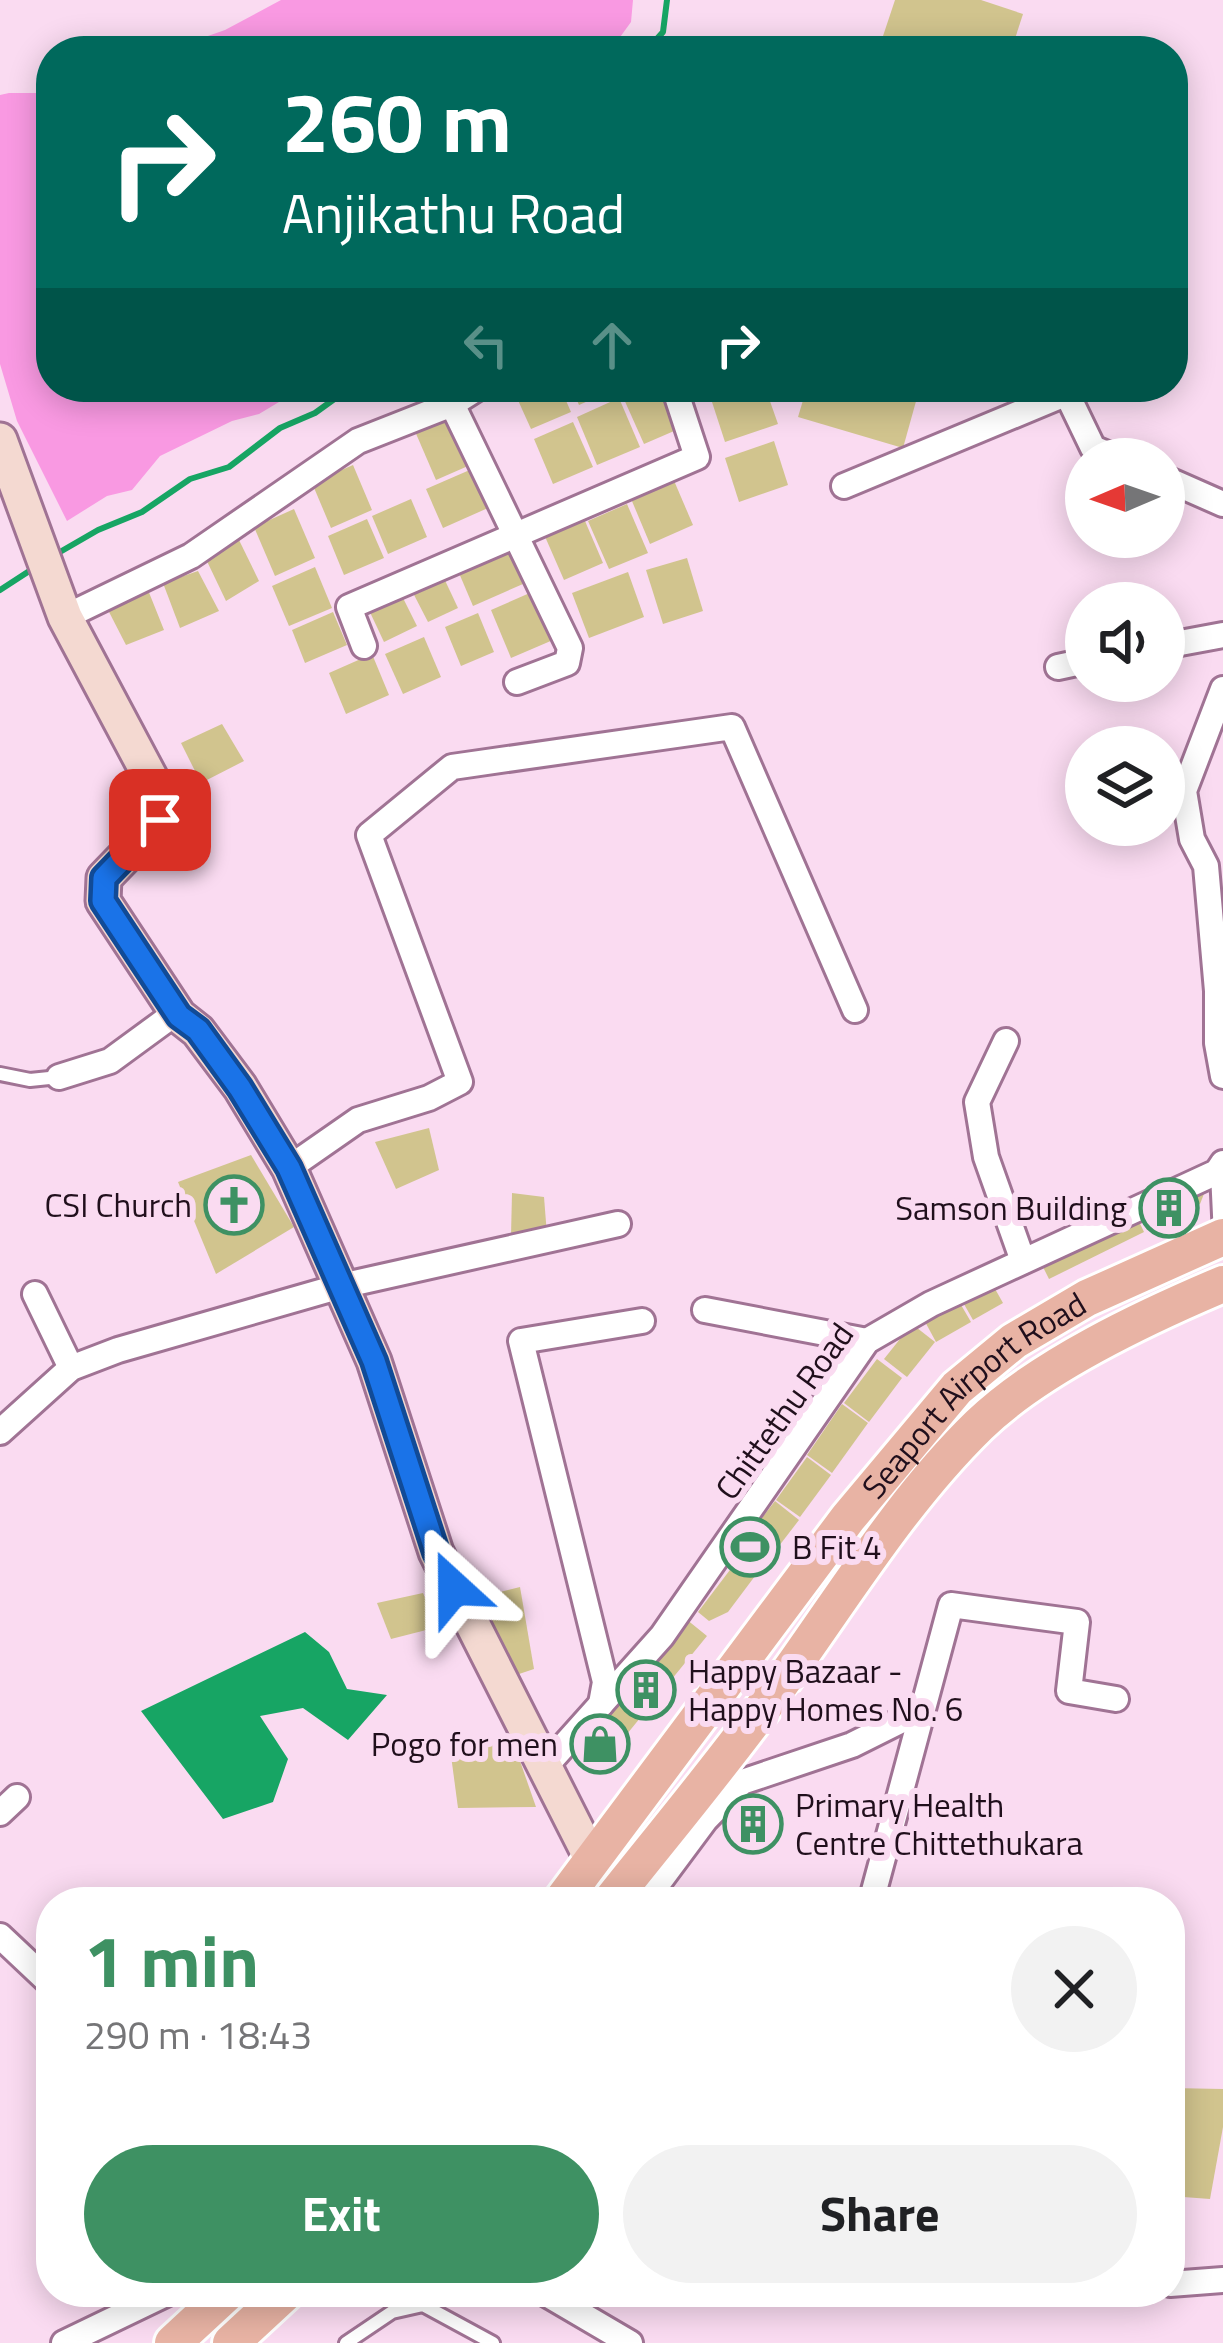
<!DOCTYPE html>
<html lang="en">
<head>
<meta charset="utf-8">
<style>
  :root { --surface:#fff; --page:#f2f2f2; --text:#202124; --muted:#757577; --accent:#3e9163 }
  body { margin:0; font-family:"Titillium Web",sans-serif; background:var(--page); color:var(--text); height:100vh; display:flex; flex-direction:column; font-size:45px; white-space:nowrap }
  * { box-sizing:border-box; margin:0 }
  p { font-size:39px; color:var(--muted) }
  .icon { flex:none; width:66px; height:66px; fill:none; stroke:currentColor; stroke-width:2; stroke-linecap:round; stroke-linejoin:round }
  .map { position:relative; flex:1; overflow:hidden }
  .sheet { position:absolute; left:36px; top:1887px; width:1149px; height:420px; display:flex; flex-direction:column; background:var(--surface); border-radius:48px; box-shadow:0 6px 30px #0003 }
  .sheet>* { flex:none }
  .banner { position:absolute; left:36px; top:36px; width:1152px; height:366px; border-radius:48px; box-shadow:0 6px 30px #0003; background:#00695c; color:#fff; overflow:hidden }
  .needle { width:78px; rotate:268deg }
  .fabs { position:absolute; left:1065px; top:438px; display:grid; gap:24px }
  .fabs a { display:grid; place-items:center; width:120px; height:120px; border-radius:50%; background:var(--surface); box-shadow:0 6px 30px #0003; font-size:60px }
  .pin { position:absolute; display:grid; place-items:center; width:102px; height:102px; color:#fff; margin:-51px; border-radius:24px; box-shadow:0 6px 18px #0006 }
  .me { position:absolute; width:132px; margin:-66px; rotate:336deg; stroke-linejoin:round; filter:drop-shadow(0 0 9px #0008) }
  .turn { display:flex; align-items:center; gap:42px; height:252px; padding:0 48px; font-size:54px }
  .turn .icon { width:156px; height:156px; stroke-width:2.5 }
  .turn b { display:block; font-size:84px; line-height:102px }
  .lanes { display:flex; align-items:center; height:114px; padding:0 48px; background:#0003; justify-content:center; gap:60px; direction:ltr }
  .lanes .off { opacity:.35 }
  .round { display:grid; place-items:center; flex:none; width:126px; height:126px; border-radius:63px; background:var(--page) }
  .summary { display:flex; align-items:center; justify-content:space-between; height:204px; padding:0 48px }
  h1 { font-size:72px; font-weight:700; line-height:90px; color:var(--accent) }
  .action { display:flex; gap:24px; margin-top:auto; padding:24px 48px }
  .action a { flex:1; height:138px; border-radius:72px; background:var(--accent); color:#fff; font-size:48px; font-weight:700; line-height:138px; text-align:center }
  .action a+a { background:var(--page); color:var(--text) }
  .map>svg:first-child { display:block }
  .green { fill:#f999e2 }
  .water { fill:#17a564 }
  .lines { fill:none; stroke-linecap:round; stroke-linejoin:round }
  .stream { stroke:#17a564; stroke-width:6 }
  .building { fill:#d1c48e }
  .lane-casing { stroke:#a07394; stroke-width:18 }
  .street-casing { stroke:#a07394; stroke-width:30 }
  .secondary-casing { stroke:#a07394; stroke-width:39 }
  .primary-casing { stroke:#fff; stroke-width:42 }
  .lane { stroke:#fff; stroke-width:12 }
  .street { stroke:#fff; stroke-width:24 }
  .secondary { stroke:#f4d9d1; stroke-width:33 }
  .primary { stroke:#e8b3a4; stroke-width:36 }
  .route-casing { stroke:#114b97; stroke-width:30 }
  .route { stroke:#1a73e8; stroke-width:21 }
  .labels { text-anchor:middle; stroke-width:12; stroke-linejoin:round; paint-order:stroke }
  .poi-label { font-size:33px; fill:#200f1c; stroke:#fadbf1; text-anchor:end }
  .street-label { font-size:33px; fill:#200f1c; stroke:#fadbf1 }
</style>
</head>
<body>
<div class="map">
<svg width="1223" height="2343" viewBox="0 0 1223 2343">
  <rect width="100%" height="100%" fill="#fadbf1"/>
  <g class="green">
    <polygon points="281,0 633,0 631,22 610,51 165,51 225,30"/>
    <polygon points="9,93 51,93 51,387 304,387 259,414 232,421 160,456 132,490 107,496 67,521 17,421 0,364 0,95"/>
  </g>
  <polygon class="water" points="305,1632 329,1652 347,1689 387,1695 348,1740 303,1708 260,1716 288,1759 273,1802 223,1819 141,1711"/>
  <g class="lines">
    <g class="stream">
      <polyline points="646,51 663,32 667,0"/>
      <polyline points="53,556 98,530 142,512 190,479 229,467 280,428 315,413 351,387"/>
      <polyline points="0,590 37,566"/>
    </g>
  </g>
  <g class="building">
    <polygon points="895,0 981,0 1023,14 1011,51 878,51"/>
    <polygon points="512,387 560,387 571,412 531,429"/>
    <polygon points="571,387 620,387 579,405"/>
    <polygon points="647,387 663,387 681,428 644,444 623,397"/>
    <polygon points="757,387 765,387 778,424 725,442 712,402"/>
    <polygon points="807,387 920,387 903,448 798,417"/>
    <polygon points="619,398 640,447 597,465 577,417"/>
    <polygon points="446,415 468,466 436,480 414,429"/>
    <polygon points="573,422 593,467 553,484 534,439"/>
    <polygon points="774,441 788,485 739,502 725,458"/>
    <polygon points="353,465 372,510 331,528 312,483"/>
    <polygon points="472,469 488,508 443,528 426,489"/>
    <polygon points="672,476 693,525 650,544 629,494"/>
    <polygon points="411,499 427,537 388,554 372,516"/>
    <polygon points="627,504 648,553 609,569 588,521"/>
    <polygon points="294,509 315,558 275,576 254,527"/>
    <polygon points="582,514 603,563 564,580 543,532"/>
    <polygon points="367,519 384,558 344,575 328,536"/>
    <polygon points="239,540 259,581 226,601 204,555"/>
    <polygon points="506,545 523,584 473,606 456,566"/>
    <polygon points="687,558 703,611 663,624 646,570"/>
    <polygon points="315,567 332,608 289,626 272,586"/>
    <polygon points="198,571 219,611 180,628 163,583"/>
    <polygon points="628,572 644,617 589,638 572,593"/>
    <polygon points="442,574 458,608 428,622 411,589"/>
    <polygon points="148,590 164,630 126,645 107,608"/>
    <polygon points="400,592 417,626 384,642 368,608"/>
    <polygon points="532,592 553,640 511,658 491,610"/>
    <polygon points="333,612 347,645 305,663 292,630"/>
    <polygon points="478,613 494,652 461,666 445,627"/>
    <polygon points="424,637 441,677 403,694 385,654"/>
    <polygon points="372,654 389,695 346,714 329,673"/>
    <polygon points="222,724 244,761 201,783 181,743"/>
    <polygon points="429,1128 439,1170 396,1189 375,1142"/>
    <polygon points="251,1155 294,1227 216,1274 178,1182"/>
    <polygon points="1209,1181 1200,1204 1147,1230 1138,1212"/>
    <polygon points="512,1193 544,1197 547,1235 511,1236"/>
    <polygon points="1135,1213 1144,1232 1049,1279 1040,1261"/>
    <polygon points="990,1280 1003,1303 973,1320 960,1297"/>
    <polygon points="957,1298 971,1322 936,1342 923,1318"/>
    <polygon points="912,1324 935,1342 907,1377 884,1359"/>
    <polygon points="877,1359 902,1378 869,1422 844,1403"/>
    <polygon points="842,1404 868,1423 832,1473 807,1455"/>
    <polygon points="807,1457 831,1475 800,1517 776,1500"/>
    <polygon points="775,1501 799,1520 762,1568 738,1549"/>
    <polygon points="739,1558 758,1572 728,1612 709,1621 698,1612"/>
    <polygon points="520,1587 534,1669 510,1677 484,1596"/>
    <polygon points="423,1593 438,1627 391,1639 377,1603"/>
    <polygon points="686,1619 707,1636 596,1772 591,1767 600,1756 585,1744"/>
    <polygon points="512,1738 536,1807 458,1808 450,1748"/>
    <polygon points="757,1799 770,1815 753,1843 736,1833"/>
    <polygon points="1170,2088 1223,2089 1223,2127 1210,2199 1170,2196"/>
  </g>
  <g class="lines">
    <g class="lane-casing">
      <g id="lane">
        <polyline points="0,1074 30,1080 59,1077"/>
        <polyline points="1217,1173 1220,1236"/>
        <polyline points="346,2343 392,2312 423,2305 493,2343"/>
      </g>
    </g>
    <g class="street-casing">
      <g id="street">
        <polyline points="1058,388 1067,394 1093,448 1119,459"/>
        <polyline points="452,404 479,387"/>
        <polyline points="1164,478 1223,504"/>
        <polyline points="844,486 1082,387"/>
        <polyline points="65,617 191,556 358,441 452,404 570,648 567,663 517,682"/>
        <polyline points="364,646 349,607 697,457 674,387"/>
        <polyline points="1164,646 1223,635"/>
        <polyline points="1058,667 1086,661"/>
        <polyline points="1223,689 1184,791 1192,839 1206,866 1217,991 1217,1043 1223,1076"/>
        <polyline points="1006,1041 977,1102 986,1157 1023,1261"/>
        <polyline points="59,1077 110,1061 166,1020 179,1016"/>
        <polyline points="289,1168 358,1120 429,1098 460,1082 369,835 452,767 732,727 855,1010"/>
        <polyline points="35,1294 71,1368"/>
        <polyline points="705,1310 867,1341"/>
        <polyline points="0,1432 71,1368 118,1350 341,1286 618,1224"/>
        <polyline points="601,1704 605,1682 521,1341 642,1321"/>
        <polyline points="543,1769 662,1636 867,1341 931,1304 1217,1172 1223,1163"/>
        <polyline points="0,1813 17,1797"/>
        <polyline points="644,1902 705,1820 742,1782 852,1745 922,1710"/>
        <polyline points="871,1902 951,1605 1077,1622 1069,1691 1116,1699"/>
        <polyline points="0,1936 51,1984"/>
        <polyline points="1170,2284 1223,2280"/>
        <polyline points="543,2292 630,2343"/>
        <polyline points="64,2343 170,2292"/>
      </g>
    </g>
    <g class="secondary-casing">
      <polyline id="secondary" points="0,440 65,617 165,805 160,820 104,878 103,901 179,1016 198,1031 240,1087 289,1168 374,1361 436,1552 592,1860"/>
    </g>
    <g class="primary-casing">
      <g id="primary">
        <path id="s1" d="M561,1902L848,1518L957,1388L1014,1341L1087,1298L1223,1237"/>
        <path d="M610,1902C667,1830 726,1760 779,1686C842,1599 901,1501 979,1425C1040,1366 1145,1317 1223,1284"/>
        <polyline points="173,2343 228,2292"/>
        <polyline points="231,2343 286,2292"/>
      </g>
    </g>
    <use href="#lane" class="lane"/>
    <use href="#street" class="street"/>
    <use href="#secondary" class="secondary"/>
    <use href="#primary" class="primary"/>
  </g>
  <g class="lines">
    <g class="route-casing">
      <polyline id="route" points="160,820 104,878 103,901 179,1016 198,1030 240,1088 289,1168 374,1361 436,1552 454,1588"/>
    </g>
    <use href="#route" class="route"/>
  </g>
  <defs>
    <g id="church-ring" transform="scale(3)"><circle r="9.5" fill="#fadbf1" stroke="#3e9163" stroke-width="1.5"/><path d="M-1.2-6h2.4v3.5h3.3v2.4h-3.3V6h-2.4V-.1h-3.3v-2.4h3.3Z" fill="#3e9163"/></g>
    <g id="building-ring" transform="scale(3)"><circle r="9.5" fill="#fadbf1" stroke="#3e9163" stroke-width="1.5"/><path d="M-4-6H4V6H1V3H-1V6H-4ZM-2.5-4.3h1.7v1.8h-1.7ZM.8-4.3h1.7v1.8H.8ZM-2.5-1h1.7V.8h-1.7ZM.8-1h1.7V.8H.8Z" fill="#3e9163"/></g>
    <g id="stadium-ring" transform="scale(3)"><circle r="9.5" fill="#fadbf1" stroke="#3e9163" stroke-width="1.5"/><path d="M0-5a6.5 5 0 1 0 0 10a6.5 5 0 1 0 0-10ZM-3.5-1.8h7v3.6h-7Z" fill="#3e9163"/></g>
    <g id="shop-ring" transform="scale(3)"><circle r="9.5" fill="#fadbf1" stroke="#3e9163" stroke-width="1.5"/><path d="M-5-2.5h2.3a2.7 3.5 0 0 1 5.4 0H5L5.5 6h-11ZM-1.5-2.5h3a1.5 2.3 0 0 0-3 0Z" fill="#3e9163"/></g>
  </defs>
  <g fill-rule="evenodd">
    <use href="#church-ring" x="234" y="1205"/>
    <use href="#building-ring" x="1169" y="1208"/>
    <use href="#stadium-ring" x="750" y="1547"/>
    <use href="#building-ring" x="646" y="1690"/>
    <use href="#shop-ring" x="600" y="1744"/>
    <use href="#building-ring" x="753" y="1824"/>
  </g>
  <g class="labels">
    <g class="poi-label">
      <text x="192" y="1217">CSI Church</text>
      <text x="1127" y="1220">Samson Building</text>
      <text x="792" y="1559" text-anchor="start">B Fit 4</text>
      <text x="688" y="1683" text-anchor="start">Happy Bazaar -<tspan x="688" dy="38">Happy Homes No. 6</tspan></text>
      <text x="558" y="1756">Pogo for men</text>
      <text x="795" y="1817" text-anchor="start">Primary Health<tspan x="795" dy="38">Centre Chittethukara</tspan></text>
    </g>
    <g class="street-label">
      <text dy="12" stroke="none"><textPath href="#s1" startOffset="657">Seaport Airport Road</textPath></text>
      <text transform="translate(784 1411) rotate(-54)" y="12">Chittethu Road</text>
    </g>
  </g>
</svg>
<div class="fabs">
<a><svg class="needle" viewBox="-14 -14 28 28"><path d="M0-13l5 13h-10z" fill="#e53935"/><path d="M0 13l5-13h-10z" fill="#757577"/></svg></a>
<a><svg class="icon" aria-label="sound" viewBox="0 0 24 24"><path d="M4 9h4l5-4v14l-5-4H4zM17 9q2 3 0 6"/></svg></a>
<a><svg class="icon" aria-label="layers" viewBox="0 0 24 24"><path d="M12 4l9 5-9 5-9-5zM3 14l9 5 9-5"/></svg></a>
</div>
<div class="pin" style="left:160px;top:820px;background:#d93025"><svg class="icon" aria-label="arrive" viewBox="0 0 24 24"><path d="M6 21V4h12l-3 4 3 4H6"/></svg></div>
<svg class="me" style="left:454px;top:1588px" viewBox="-20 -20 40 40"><path d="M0-17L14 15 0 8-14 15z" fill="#1a73e8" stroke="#fff" stroke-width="4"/></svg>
<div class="banner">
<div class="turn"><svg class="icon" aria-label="right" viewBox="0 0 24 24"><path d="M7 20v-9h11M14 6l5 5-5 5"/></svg><div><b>260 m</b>Anjikathu Road</div></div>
<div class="lanes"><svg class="icon off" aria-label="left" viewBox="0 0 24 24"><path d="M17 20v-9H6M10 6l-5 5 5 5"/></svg><svg class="icon off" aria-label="ahead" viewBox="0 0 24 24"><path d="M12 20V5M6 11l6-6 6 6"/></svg><svg class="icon" aria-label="right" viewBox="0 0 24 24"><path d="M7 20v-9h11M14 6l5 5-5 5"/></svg></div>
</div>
<section class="sheet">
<div class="summary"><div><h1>1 min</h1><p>290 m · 18:43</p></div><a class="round"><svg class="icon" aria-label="close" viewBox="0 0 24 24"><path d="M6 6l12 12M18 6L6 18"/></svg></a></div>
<div class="action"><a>Exit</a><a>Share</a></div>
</section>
</div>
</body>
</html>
